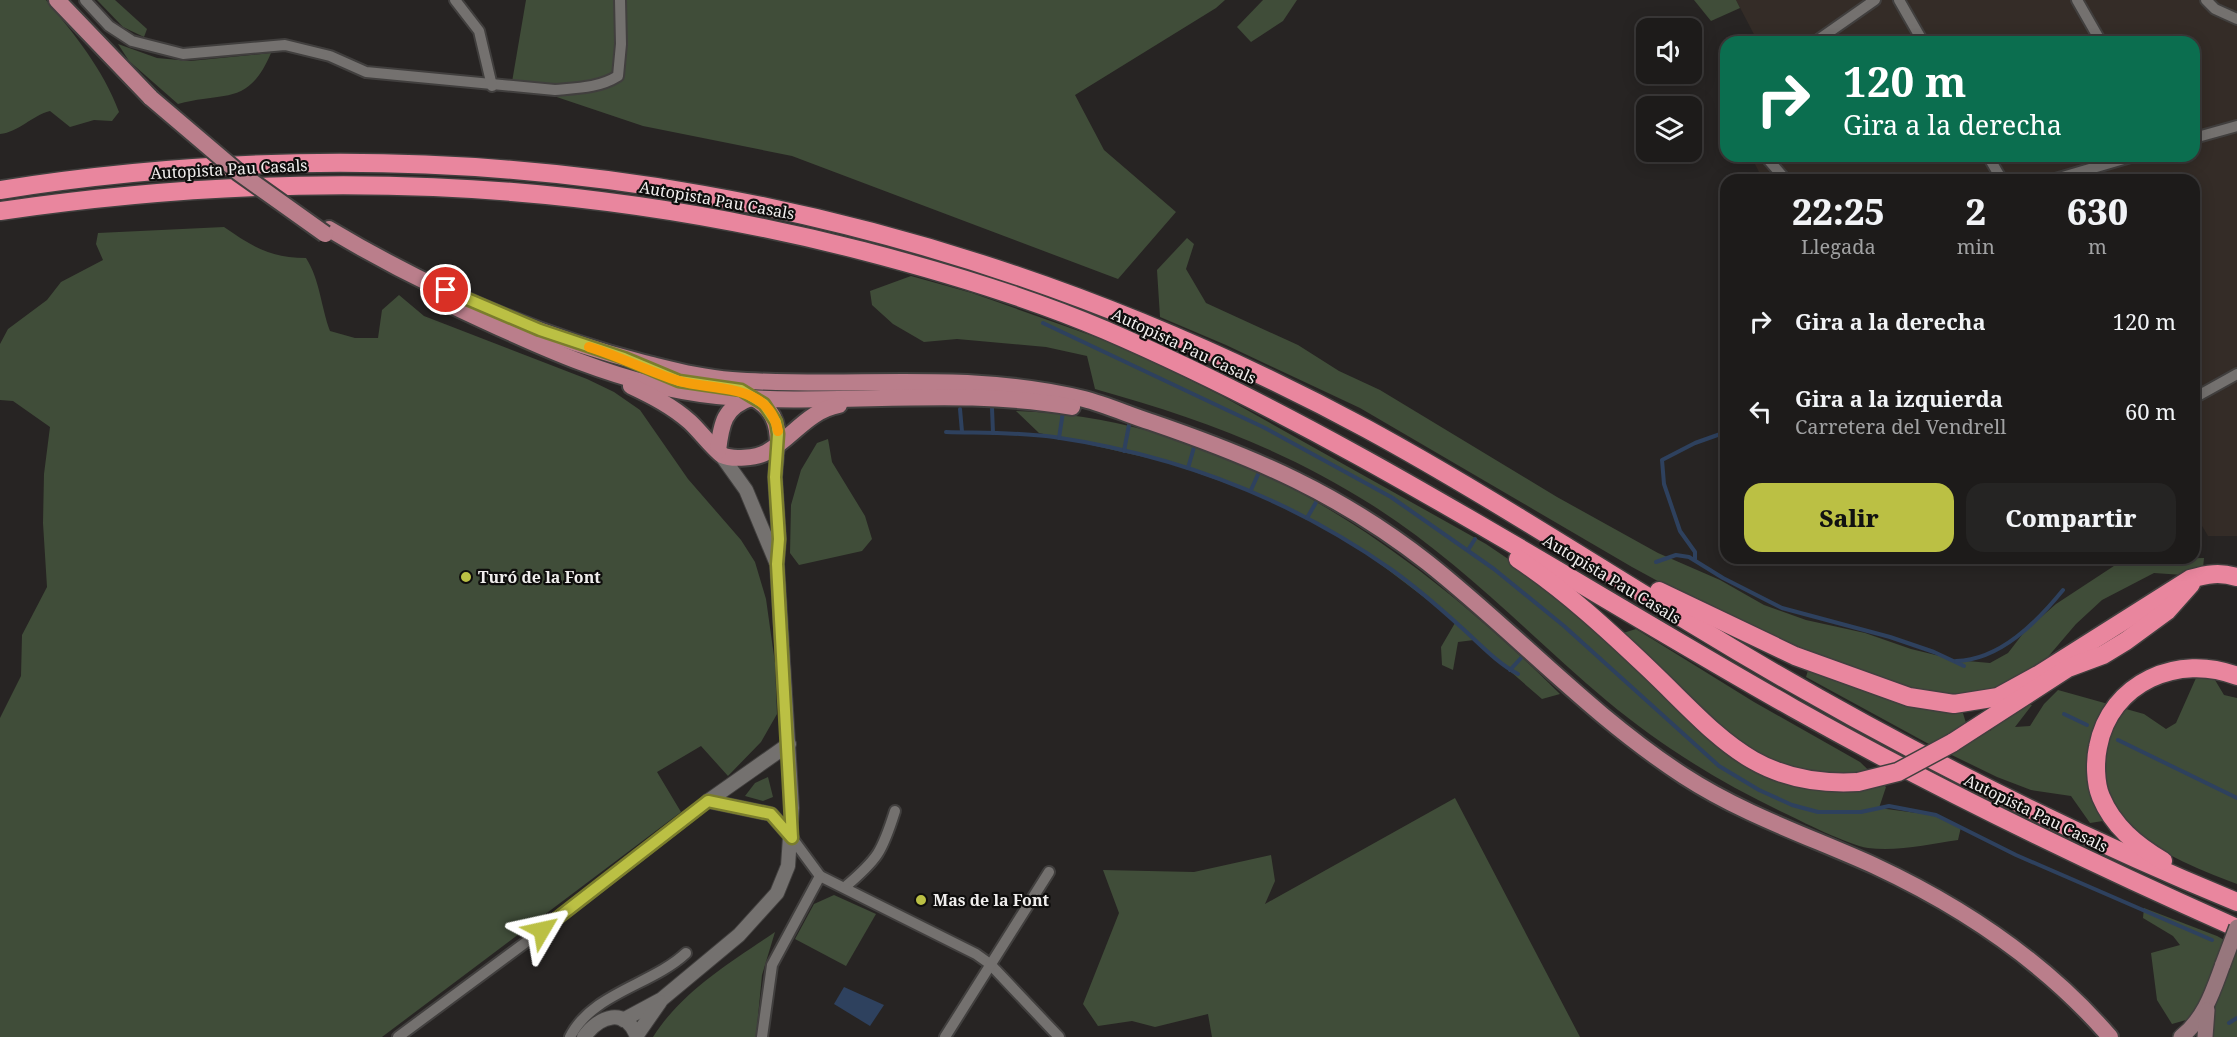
<!DOCTYPE html>
<html lang="es">
<head>
<meta charset="utf-8">
<style>
  :root { --surface:#1d1b1a; --page:#252423; --text:#f1f3f6; --muted:#a0a1a2; --line:#3b3939; --accent:#bbc044 }
  body { margin:0; font-family:"Noto Serif",serif; background:var(--page); color:var(--text); height:100vh; display:flex; flex-direction:column; font-size:22px; white-space:nowrap }
  * { box-sizing:border-box; margin:0 }
  p { font-size:20px; color:var(--muted) }
  .icon { flex:none; width:33px; height:33px; fill:none; stroke:currentColor; stroke-width:2; stroke-linecap:round; stroke-linejoin:round }
  .map { position:relative; flex:1; overflow:hidden }
  .drawer { position:absolute; left:1720px; top:174px; width:480px; height:390px; display:flex; flex-direction:column; background:var(--surface); border-radius:18px; box-shadow:0 3px 15px #0003,0 0 0 2px var(--line) }
  .drawer>* { flex:none }
  .guide { position:absolute; left:1720px; top:36px; width:480px; height:126px; border-radius:18px; box-shadow:0 3px 15px #0003,0 0 0 2px var(--line); background:#0b6e4f; color:#fff; overflow:hidden }
  .tools { position:absolute; left:1636px; top:18px; display:grid; gap:12px }
  .tools a { display:grid; place-items:center; width:66px; height:66px; border-radius:12px; background:var(--surface); box-shadow:0 3px 15px #0003,0 0 0 2px var(--line); font-size:30px }
  .pin { position:absolute; display:grid; place-items:center; width:51px; height:51px; color:#fff; margin:-26px; border:3px solid #fff; border-radius:50%; box-shadow:0 2px 6px #0007 }
  .me { position:absolute; width:66px; margin:-33px; rotate:54deg; stroke-linejoin:round; filter:drop-shadow(0 0 4px #0008) }
  .turn { display:flex; align-items:center; gap:21px; height:126px; padding:0 24px; font-size:27px }
  .turn .icon { width:78px; height:78px; stroke-width:2.5 }
  .turn b { display:block; font-size:42px; line-height:51px }
  .eta { display:flex; justify-content:space-evenly; align-items:center; height:102px; text-align:center }
  .eta b { font-size:36px; font-weight:800; line-height:42px }
  .primary-button { display:flex; gap:12px; margin-top:auto; padding:12px 24px }
  .primary-button a { flex:1; height:69px; border-radius:18px; background:var(--accent); color:#111; font-size:24px; font-weight:800; line-height:69px; text-align:center }
  .primary-button a+a { background:var(--page); color:var(--text) }
  ul { padding:0; list-style:none }
  li { display:flex; align-items:center; gap:18px; height:90px; padding:0 24px }
  li div { flex:1 }
  li b { display:block; font-size:22px }
  li em { font-style:normal }
  .map>svg:first-child { display:block }
  .built { fill:#342c27 }
  .green { fill:#404d39 }
  .water { fill:#2e415e }
  .lines { fill:none; stroke-linecap:round; stroke-linejoin:round }
  .stream { stroke:#2e415e; stroke-width:4 }
  .minor-casing { stroke:#413f3e; stroke-width:14 }
  .tertiary-casing { stroke:#413f3e; stroke-width:16 }
  .secondary-casing { stroke:#413f3e; stroke-width:18 }
  .primary-casing { stroke:#413f3e; stroke-width:20 }
  .motorway-casing { stroke:#413f3e; stroke-width:21 }
  .minor { stroke:#74716f; stroke-width:10 }
  .tertiary { stroke:#74716f; stroke-width:14 }
  .secondary { stroke:#97777d; stroke-width:15 }
  .primary { stroke:#ba7e8b; stroke-width:16 }
  .motorway { stroke:#e9869e; stroke-width:18 }
  .secondary-bridge-casing { stroke:#413f3e; stroke-width:18; stroke-linecap:butt }
  .primary-bridge-casing { stroke:#413f3e; stroke-width:20; stroke-linecap:butt }
  .motorway-bridge-casing { stroke:#413f3e; stroke-width:21; stroke-linecap:butt }
  .secondary-bridge { stroke:#97777d; stroke-width:15 }
  .primary-bridge { stroke:#ba7e8b; stroke-width:16 }
  .motorway-bridge { stroke:#e9869e; stroke-width:18 }
  .route-casing { stroke:#7a7d2c; stroke-width:15 }
  .route { stroke:#bbc044; stroke-width:10 }
  .slow { stroke:#f59e0b; stroke-width:10 }
  .poi-dot { fill:#bbc044; stroke:#0f0e0d; stroke-width:2 }
  .labels { text-anchor:middle; stroke-width:4.5; stroke-linejoin:round; paint-order:stroke }
  .street-label { font-size:16px; fill:#f0eeed; stroke:#0f0e0d }
  .poi-label { font-size:16px; font-weight:bold; fill:#f0eeed; stroke:#0f0e0d; text-anchor:start }
</style>
</head>
<body>
<div class="map">
<svg width="2237" height="1037" viewBox="0 0 2237 1037">
  <rect width="100%" height="100%" fill="#272423"/>
  <polygon class="built" points="1736,0 2237,0 2237,536 2208,536 2195,514 2194,180 1763,180 1751,156 2194,156 2194,42 1758,42"/>
  <g class="green">
    <path d="M0,0H46C75,35 103,69 119,112L112,121L94,120L70,127L50,111C31,116 19,132 0,134Z"/>
    <polygon points="97,0 115,0 147,29 144,37 123,27"/>
    <polygon points="526,0 1225,0 1216,8 1075,95 1104,150 1176,212 1118,279 792,156 643,126 512,82"/>
    <polygon points="1263,0 1297,0 1283,21 1251,42 1237,27"/>
    <polygon points="1694,0 1736,0 1740,8 1711,21"/>
    <path d="M118,44L157,58L190,61L271,53C248,107 225,91 178,104L129,61Z"/>
    <path d="M224,227C253,247 271,258 306,258C320,280 321,307 330,331L355,338H378L382,310L399,295L424,316L587,379L614,392L640,410L688,479L741,540L755,562L766,599L775,663L777,714L761,742L728,776L701,746L657,772L681,812L382,1037H0V718L21,676L22,635L47,587L43,523L44,474L50,427L13,401L0,400V344L8,329L47,300L61,282L103,260L96,244L98,233Z"/>
    <path d="M1187,238L1194,244L1186,269L1206,303L1298,345L1339,371L1380,390L1557,497L1658,553L1720,580L1764,605L1806,620L1865,633L1911,649L1956,660L1990,663L2008,653L2025,631L2056,604L2123,560L2204,558L2203,568L2183,575L2154,573L2102,600L2076,624L2041,665L1962,710L1966,723L1990,731L2022,704L2032,705L2015,727L2030,726L2044,704L2058,690L2144,714L2166,729L2176,723L2196,678L2212,675L2224,695L2237,698V884C2196,868 2152,852 2122,818L2090,823L2071,796L2031,790L1997,777L1927,743L1806,677L1813,654L1687,597L1632,567L1360,408L1226,345L1160,317L1157,270Z"/>
    <path d="M911,276L972,293L1124,347L1222,396L1486,544L1520,567L1607,638L1636,629L1754,702L1860,762L1886,787L1879,808L1932,815L1961,827L1958,840C1930,844 1897,852 1868,848C1848,845 1801,821 1780,811C1718,781 1661,746 1607,701C1529,635 1459,560 1372,505C1284,449 1195,417 1095,389L1087,356L1046,347L957,339L924,342L893,324L872,305L870,291Z"/>
    <path d="M1016,411C1230,417 1413,548 1560,694L1542,699L1474,640L1458,642L1453,670L1442,665L1441,647L1455,623L1450,617L1354,544L1298,514L1245,490L1170,463L1039,433Z"/>
    <polygon points="828,439 832,462 865,516 872,539 862,551 799,565 790,553 791,505 801,470 817,443"/>
    <polygon points="768,777 773,797 763,801 745,796 755,783"/>
    <polygon points="1455,798 1580,1037 1212,1037 1208,1014 1155,1027 1132,1021 1098,1026 1083,1004 1119,913 1103,870 1194,872 1271,855 1275,881 1265,904"/>
    <polygon points="834,895 876,914 846,966 795,939 814,904"/>
    <polygon points="2144,908 2217,936 2237,947 2237,1037 2213,1037 2186,1020 2172,1024 2157,1000 2151,953 2180,945 2173,936 2143,918"/>
    <path d="M775,932L762,975L756,1037H653C682,991 731,962 775,932Z"/>
  </g>
  <polygon class="water" points="844,987 884,1005 870,1026 834,1004"/>
  <g class="lines">
    <g class="stream">
      <polyline points="1043,323 1265,428 1391,497 1494,569 1564,626 1719,766 1759,790 1792,805 1818,812 1861,812 1889,806 1936,815 2016,855 2212,940"/>
      <polyline points="992,408 993,433"/>
      <polyline points="960,409 962,432"/>
      <path d="M946,432C982,433 1018,432 1054,437C1177,455 1291,499 1392,570C1417,588 1440,608 1462,628C1480,644 1497,663 1518,674"/>
      <polyline points="1059,438 1063,412"/>
      <polyline points="1124,451 1129,425"/>
      <polyline points="1188,468 1195,444"/>
      <polyline points="1251,490 1260,470"/>
      <polyline points="1307,518 1318,499"/>
      <polyline points="1468,550 1475,539"/>
      <polyline points="1695,560 1695,552 1680,531 1664,484 1662,460 1695,443 1726,432"/>
      <polyline points="1656,562 1676,555 1689,557 1723,578 1782,608 1890,637 1934,652 1964,666"/>
      <path d="M1956,661C2000,660 2037,622 2063,590"/>
      <polyline points="1510,670 1522,657"/>
      <polyline points="2064,714 2087,725"/>
      <polyline points="2118,740 2237,798"/>
      <polyline points="2229,1023 2237,1018"/>
    </g>
    <g class="minor-casing">
      <g id="minor">
        <path d="M85,0L109,26L132,41L183,54L285,45L330,56L366,72L555,90C577,88 599,88 618,76L621,44L620,0"/>
        <polyline points="455,0 479,31 492,86"/>
        <polyline points="1899,0 1923,42"/>
        <polyline points="2077,0 2101,42"/>
        <polyline points="2206,0 2215,9 2237,19"/>
        <polyline points="1815,42 1875,0"/>
        <polyline points="2194,138 2237,126"/>
        <polyline points="1765,156 1786,180"/>
        <polyline points="1988,156 2002,180"/>
        <polyline points="2052,180 2134,156"/>
        <polyline points="2194,398 2237,374"/>
        <polyline points="792,838 820,876 976,954 990,964 1059,1037"/>
        <path d="M845,887C878,859 882,852 895,811"/>
        <polyline points="398,1037 560,917 708,801"/>
        <path d="M570,1037C592,993 652,985 686,953"/>
        <polyline points="762,1037 772,965 820,876"/>
        <polyline points="945,1037 1049,872"/>
      </g>
    </g>
    <g class="tertiary-casing">
      <g id="tertiary">
        <polyline points="721,455 746,490 776,562"/>
        <polyline points="708,801 789,744"/>
        <polyline points="708,801 771,814 792,838"/>
        <polyline points="623,1020 662,999 739,935 777,893 788,866 792,808 777,564 779,539 775,477 778,444"/>
        <polyline points="637,1035 660,1002"/>
        <path d="M584,1037C599,1016 626,1006 637,1037"/>
      </g>
    </g>
    <g class="secondary-casing">
      <g id="secondary">
        <path d="M2181,1037C2205,1018 2213,991 2223,964"/>
        <polyline points="2205,1037 2207,1010"/>
      </g>
    </g>
    <g class="primary-casing">
      <g id="primary">
        <polyline points="57,0 151,98"/>
        <path d="M329,229C426,287 534,335 644,363C673,370 702,378 732,380C850,389 969,370 1084,399C1107,405 1129,415 1151,422C1256,458 1340,494 1428,563C1515,632 1590,715 1684,776C1744,815 1811,837 1875,866C1963,907 2046,963 2110,1037"/>
        <path d="M430,295C521,338 616,386 717,396C834,407 957,386 1072,407"/>
        <path d="M631,386C652,396 672,406 690,422C697,428 716,452 722,455C732,460 757,458 767,452C793,437 808,411 839,405"/>
        <path d="M753,398C772,408 778,422 778,444"/>
        <path d="M718,451C721,424 724,407 751,398"/>
      </g>
    </g>
    <g class="motorway-casing">
      <g id="motorway">
        <path d="M0,190C480,114 940,199 1367,429C1477,489 1582,557 1689,622C1864,729 2048,824 2237,902"/>
        <path d="M0,211C294,168 575,177 863,251C944,272 1028,297 1105,330C1346,434 1565,579 1793,708C1937,789 2086,861 2237,928"/>
        <path d="M1518,559C1566,591 1609,631 1650,670C1718,735 1755,788 1858,782"/>
        <path d="M1659,591L1795,656L1909,697L1954,704L1998,697L2038,675L2190,579C2207,574 2220,572 2237,577"/>
        <polyline points="1952,743 2068,668 2103,655 2126,641 2167,611 2191,584"/>
        <path d="M2163,861C2136,845 2113,826 2101,797C2095,783 2095,761 2098,747C2110,682 2179,653 2237,676"/>
      </g>
    </g>
    <use href="#minor" class="minor"/>
    <use href="#tertiary" class="tertiary"/>
    <use href="#secondary" class="secondary"/>
    <use href="#primary" class="primary"/>
    <use href="#motorway" class="motorway"/>
    <g class="secondary-bridge-casing">
      <polyline id="secondary-bridge" points="2223,964 2237,927"/>
    </g>
    <g class="primary-bridge-casing">
      <polyline id="primary-bridge" points="151,98 238,172 325,234"/>
    </g>
    <g class="motorway-bridge-casing">
      <polyline id="motorway-bridge" points="1858,782 1898,772 1952,743"/>
    </g>
    <use href="#secondary-bridge" class="secondary-bridge"/>
    <use href="#primary-bridge" class="primary-bridge"/>
    <use href="#motorway-bridge" class="motorway-bridge"/>
  </g>
  <g class="lines">
    <g class="route-casing">
      <polyline id="route" points="446,290 540,330 624,358 679,381 741,390 764,404 776,422 778,434 775,477 779,539 777,564 792,838 771,814 708,801 542,930"/>
    </g>
    <use href="#route" class="route"/>
    <path class="slow" d="M589,347C619,356 649,372 679,381C715,391 769,383 778,431"/>
  </g>
  <g class="poi-dot">
    <circle cx="466" cy="577" r="6"/>
    <circle cx="921" cy="900" r="6"/>
  </g>
  <g class="labels">
    <g class="street-label">
      <text transform="translate(229 169) rotate(-3)" y="6">Autopista Pau Casals</text>
      <text transform="translate(717 200) rotate(10)" y="6">Autopista Pau Casals</text>
      <text transform="translate(1184 346) rotate(25)" y="6">Autopista Pau Casals</text>
      <text transform="translate(1612 579) rotate(31)" y="6">Autopista Pau Casals</text>
      <text transform="translate(2036 813) rotate(26)" y="6">Autopista Pau Casals</text>
    </g>
    <g class="poi-label">
      <text x="478" y="583">Turó de la Font</text>
      <text x="933" y="906">Mas de la Font</text>
    </g>
  </g>
</svg>
<div class="tools">
<a><svg class="icon" aria-label="sound" viewBox="0 0 24 24"><path d="M4 9h4l5-4v14l-5-4H4zM17 9q2 3 0 6"/></svg></a>
<a><svg class="icon" aria-label="layers" viewBox="0 0 24 24"><path d="M12 4l9 5-9 5-9-5zM3 14l9 5 9-5"/></svg></a>
</div>
<div class="pin" style="left:446px;top:290px;background:#d93025"><svg class="icon" aria-label="arrive" viewBox="0 0 24 24"><path d="M6 21V4h12l-3 4 3 4H6"/></svg></div>
<svg class="me" style="left:542px;top:930px" viewBox="-20 -20 40 40"><path d="M0-17L14 15 0 8-14 15z" fill="#bbc044" stroke="#fff" stroke-width="4"/></svg>
<div class="guide">
<div class="turn"><svg class="icon" aria-label="right" viewBox="0 0 24 24"><path d="M7 20v-9h11M14 6l5 5-5 5"/></svg><div><b>120 m</b>Gira a la derecha</div></div>
</div>
<section class="drawer">
<div class="eta">
<div><b>22:25</b><p>Llegada</p></div>
<div><b>2</b><p>min</p></div>
<div><b>630</b><p>m</p></div>
</div>
<ul>
<li><svg class="icon" aria-label="right" viewBox="0 0 24 24"><path d="M7 20v-9h11M14 6l5 5-5 5"/></svg><div><b>Gira a la derecha</b></div><em>120 m</em></li>
<li><svg class="icon" aria-label="left" viewBox="0 0 24 24"><path d="M17 20v-9H6M10 6l-5 5 5 5"/></svg><div><b>Gira a la izquierda</b><p>Carretera del Vendrell</p></div><em>60 m</em></li>
</ul>
<div class="primary-button"><a>Salir</a><a>Compartir</a></div>
</section>
</div>
</body>
</html>
